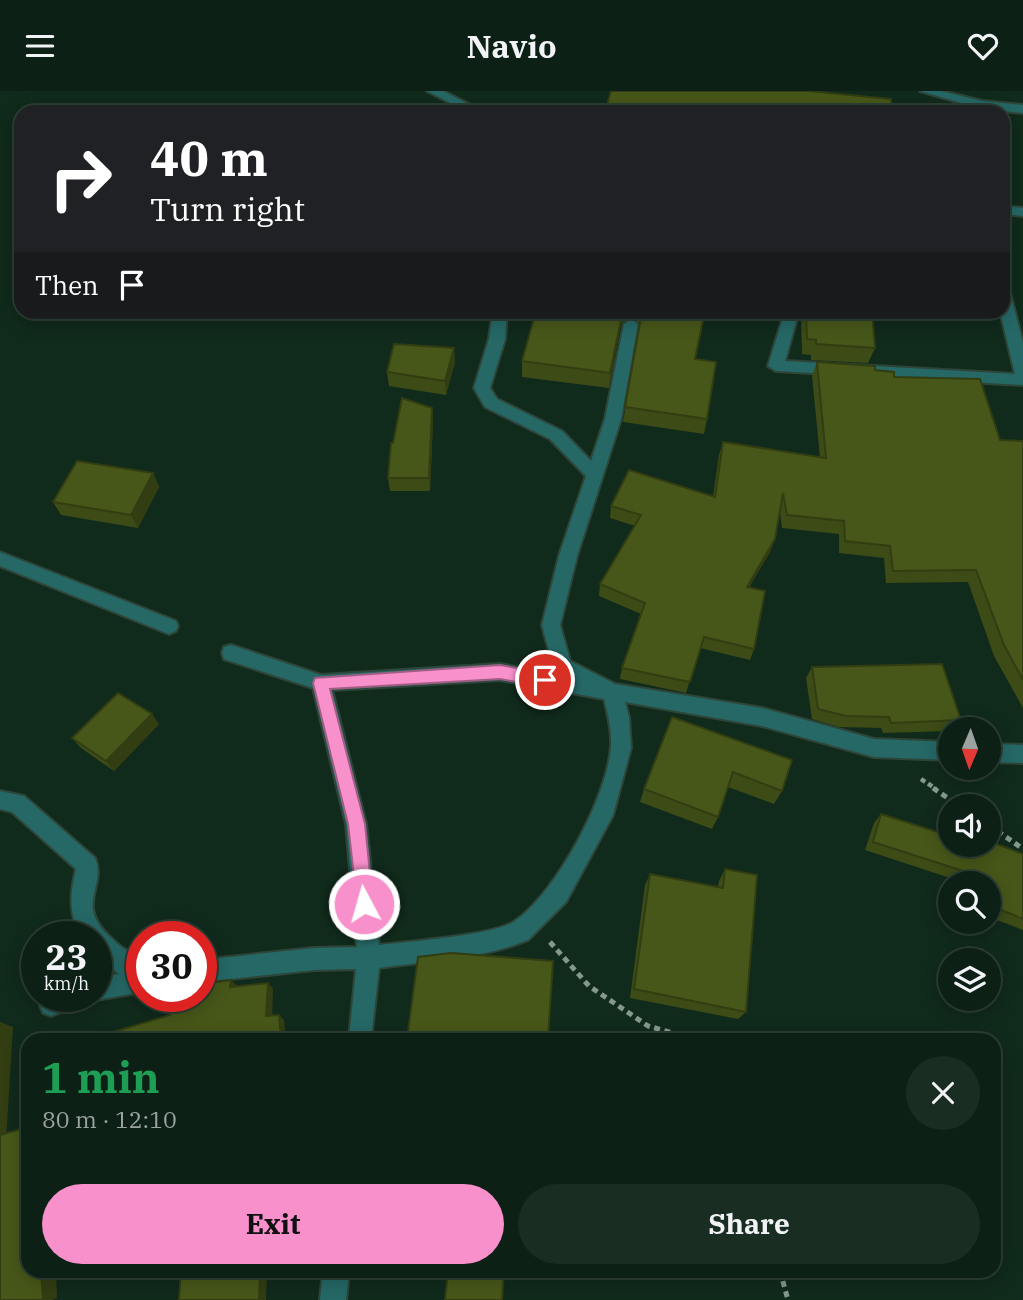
<!DOCTYPE html>
<html lang="en">
<head>
<meta charset="utf-8">
<style>
  :root { --surface:#0c2015; --page:#1a2d22; --text:#f1f3f6; --muted:#9aa3a0; --line:#2c3e34; --accent:#f890cc }
  body { margin:0; font-family:"IBM Plex Serif",serif; background:var(--page); color:var(--text); height:100vh; display:flex; flex-direction:column; font-size:26px; white-space:nowrap }
  * { box-sizing:border-box; margin:0 }
  p { font-size:23px; color:var(--muted) }
  .icon { flex:none; width:38px; height:38px; fill:none; stroke:currentColor; stroke-width:2; stroke-linecap:round; stroke-linejoin:round }
  .map { position:relative; flex:1; overflow:hidden }
  .sheet { position:absolute; left:21px; top:942px; width:980px; height:245px; display:flex; flex-direction:column; background:var(--surface); border-radius:21px; box-shadow:0 4px 18px #0003,0 0 0 2px var(--line) }
  .sheet>* { flex:none }
  .hud { position:absolute; left:14px; top:14px; width:996px; height:214px; border-radius:21px; box-shadow:0 4px 18px #0003,0 0 0 2px var(--line); background:#202124; color:#fff; overflow:hidden }
  .needle { width:46px; rotate:182deg }
  .fabs { position:absolute; left:938px; top:626px; display:grid; gap:14px }
  .fabs a { display:grid; place-items:center; width:63px; height:63px; border-radius:50%; background:var(--surface); box-shadow:0 4px 18px #0003,0 0 0 2px var(--line); font-size:35px }
  .speed { position:absolute; left:21px; top:830px; display:flex; gap:14px; font-size:35px; font-weight:700; text-align:center }
  .speed>* { display:grid; place-content:center; width:91px; height:91px; border-radius:50%; background:var(--surface); box-shadow:0 4px 18px #0003,0 0 0 2px var(--line); line-height:1 }
  .speed small { font-size:18px; font-weight:400 }
  .speed .limit { border:10px solid #d22; background:#fff; color:#111 }
  .pin { position:absolute; display:grid; place-items:center; width:60px; height:60px; color:#fff; margin:-30px; border:4px solid #fff; border-radius:50%; box-shadow:0 2px 7px #0007 }
  .me { position:absolute; width:77px; margin:-38px; rotate:354deg; stroke-linejoin:round; filter:drop-shadow(0 0 5px #0008) }
  .turn { display:flex; align-items:center; gap:24px; height:147px; padding:0 21px; font-size:32px }
  .turn .icon { width:91px; height:91px; stroke-width:2.5 }
  .turn b { display:block; font-size:49px; line-height:60px }
  .then { display:flex; align-items:center; height:66px; padding:0 21px; background:#0003; gap:14px; font-size:26px }
  .round { display:grid; place-items:center; flex:none; width:74px; height:74px; border-radius:37px; background:var(--page) }
  .headline { display:flex; align-items:center; justify-content:space-between; height:119px; padding:0 21px }
  h1 { font-size:42px; font-weight:800; line-height:52px; color:#1e9e55 }
  .primary-button { display:flex; gap:14px; margin-top:auto; padding:14px 21px }
  .primary-button a { flex:1; height:80px; border-radius:42px; background:var(--accent); color:#111; font-size:28px; font-weight:800; line-height:80px; text-align:center }
  .primary-button a+a { background:var(--page); color:var(--text) }
  header { display:flex; justify-content:space-between; align-items:center; height:91px; padding:0 21px; background:var(--surface); font-size:32px; font-weight:800 }
  .map>svg:first-child { display:block }
  .lines { fill:none; stroke-linecap:round; stroke-linejoin:round }
  .minor-casing { stroke:#2e4639; stroke-width:4 }
  .path-far1 { stroke:#84988c; stroke-width:4.5; stroke-dasharray:5 3.5; stroke-linecap:butt }
  .path { stroke:#84988c; stroke-width:5; stroke-dasharray:6 4.5; stroke-linecap:butt }
  .minor { fill:#256866; fill-rule:evenodd }
  .wall { fill:#3d4b16 }
  .shaded-wall { fill:#323d12 }
  .building { fill:#475719; stroke:#323d12; stroke-width:2 }
  .route { fill:#f890cc; stroke:#a15e85; stroke-width:2 }
</style>
</head>
<body>
<header><svg class="icon" aria-label="menu" viewBox="0 0 24 24"><path d="M4 6h16M4 12h16M4 18h16"/></svg>Navio<svg class="icon" aria-label="heart" viewBox="0 0 24 24"><path d="M12 20l-8-8c-3-5 5-10 8-4 3-6 11-1 8 4z"/></svg></header>
<div class="map">
<svg width="1023" height="1209" viewBox="0 0 1023 1209">
  <rect width="100%" height="100%" fill="#102a1c"/>
  <g class="lines">
    <g class="minor-casing">
      <g id="minor">
        <polygon points="427,0 443,0 484,21 468,21"/>
        <polygon points="920,0 941,0 982,10 1023,14 1023,22 982,18"/>
        <polygon points="1003,115 1023,117 1023,125 1003,123"/>
        <polygon points="1003,197 1010,202 1023,252 1023,294 776,280 768,275 785,220 799,220 785,270 1015,283 1000,220 1003,220"/>
        <path d="M493,220H507L505,248L490,297L497,308L562,340L591,370L605,328L624,233L631,228L638,233L621,328L577,465L560,534L570,570L615,593L762,617L874,648L950,651V669L874,666L762,635L625,611L629,626L631,657L613,724L566,811L528,849C482,868 428,870 379,877L371,948H349L356,878L314,879L201,891V869L314,857L357,856L346,733L313,597L224,568L222,562L224,556L231,554L321,584L500,573L561,584L553,575L542,534L559,465L586,385L550,348L485,316L474,297L489,248ZM500,589L604,608C608,623 612,639 611,655C608,705 556,802 515,830C496,844 407,851 379,854L366,733L332,599Z"/>
        <polygon points="0,461 176,530 178,535 176,540 169,543 0,475"/>
        <polygon points="989,653 1023,654 1023,672 989,671"/>
        <path d="M0,700L24,705L95,767C107,795 75,813 109,845C120,856 126,861 142,864V901L96,909L88,906L96,905V887L119,883L96,864V845H80C69,822 70,803 76,778L12,721L0,718Z"/>
        <polygon points="46,905 86,905 83,913 51,925 43,922 40,914"/>
        <polygon points="323,1180 349,1180 346,1209 320,1209"/>
      </g>
    </g>
    <polyline class="path-far1" points="921,688 936,698"/>
    <g class="path">
      <polyline points="933,697 961,716"/>
      <polyline points="989,734 1023,758"/>
      <polyline points="550,851 589,895 648,935 694,948"/>
      <polyline points="780,1180 788,1209"/>
    </g>
    <use href="#minor" class="minor"/>
  </g>
  <g class="wall">
    <polygon points="536,220 705,220 695,268 707,328 704,343 623,331 640,233 633,226 621,232 609,297 522,286 522,270"/>
    <polygon points="801,220 872,220 875,257 868,272 811,269 811,264 802,263"/>
    <polygon points="454,257 455,271 446,304 389,295 387,281"/>
    <polygon points="817,271 875,279 894,286 1000,349 1023,350 1023,617 994,565 968,491 886,492 884,467 839,462 839,443 782,437 780,421 775,448 770,461 749,496 754,558 750,569 700,557 686,602 620,588 622,577 641,523 599,505 600,493 635,435 610,427 611,415 713,405 719,364 723,351 820,366 812,285"/>
    <polygon points="432,317 433,330 430,400 390,400 388,387 393,352"/>
    <polygon points="153,382 159,396 138,437 61,424 53,411"/>
    <polygon points="812,576 961,629 953,639 950,640 883,642 881,637 839,636 812,628 806,587"/>
    <polygon points="672,626 782,700 774,713 728,696 718,726 712,738 640,711 644,698"/>
    <polygon points="159,633 114,680 81,657 72,647"/>
    <polygon points="881,723 950,754 1023,763 1023,839 989,826 989,793 952,793 953,788 865,759 874,732"/>
    <polygon points="725,778 746,921 738,928 630,907 645,794 650,783 718,796 719,790"/>
  </g>
  <g class="shaded-wall">
    <polygon points="623,220 633,220 633,226 621,232 609,297 610,282"/>
    <polygon points="454,257 455,271 446,304 445,290"/>
    <polygon points="432,317 433,330 430,400 429,387"/>
    <polygon points="153,382 159,396 138,437 131,424"/>
    <polygon points="775,448 770,461 743,507 747,496"/>
    <polygon points="152,623 159,633 114,680 106,670"/>
    <polygon points="231,889 237,895 237,902 230,896"/>
    <polygon points="268,892 273,898 272,930 266,925"/>
    <polygon points="279,924 284,929 286,948 281,948"/>
    <polygon points="0,931 13,936 6,1049 0,1048"/>
    <polygon points="21,1038 28,1039 28,1159 24,1159"/>
    <polygon points="41,1180 56,1180 57,1207 52,1209 43,1209"/>
    <polygon points="260,1180 267,1180 266,1209 259,1209"/>
  </g>
  <g class="building">
    <polygon points="611,0 808,0 891,8 892,21 605,21"/>
    <polygon points="536,220 623,220 610,282 522,270"/>
    <polygon points="642,220 705,220 695,268 716,271 707,328 625,316"/>
    <polygon points="806,220 872,220 875,257 816,253 816,249 807,248"/>
    <polygon points="394,253 454,257 445,290 387,281"/>
    <polygon points="817,271 875,275 875,279 894,281 894,286 980,288 1000,349 1023,350 1023,589 1004,554 976,479 893,480 890,455 845,450 844,430 787,424 783,402 775,448 747,496 765,500 754,558 704,546 690,591 622,577 645,512 600,493 641,424 611,415 629,379 715,406 723,351 826,367"/>
    <polygon points="402,307 432,317 429,387 388,387 391,352 393,352"/>
    <polygon points="77,370 153,382 131,424 53,411"/>
    <polygon points="942,573 961,629 891,632 889,626 846,625 818,618 812,576"/>
    <polygon points="118,602 152,623 106,670 72,647"/>
    <polygon points="672,626 792,669 782,700 733,681 718,726 644,698"/>
    <polygon points="881,723 950,745 950,754 989,754 989,750 1023,763 1023,828 989,814 989,793 960,793 963,780 873,751"/>
    <polygon points="725,778 757,784 746,921 634,898 650,783 723,797"/>
    <polygon points="451,862 553,870 548,948 407,948 418,866"/>
    <polygon points="231,889 230,896 268,892 266,925 279,924 281,948 90,948 170,924 171,905 201,905 201,893"/>
    <polygon points="21,1038 24,1159 28,1158 28,1180 41,1180 43,1209 0,1209 0,1044"/>
    <polygon points="181,1180 260,1180 259,1209 179,1209"/>
    <polygon points="448,1180 504,1180 502,1209 445,1209"/>
  </g>
  <polygon class="route" points="500,574 545,582 550,584 553,589 550,594 545,596 500,588 330,598 365,733 373,813 370,820 364,822 358,820 348,733 313,592 315,587"/>
</svg>
<div class="fabs">
<a><svg class="needle" viewBox="-14 -14 28 28"><path d="M0-13l5 13h-10z" fill="#e53935"/><path d="M0 13l5-13h-10z" fill="#9aa3a0"/></svg></a>
<a><svg class="icon" aria-label="sound" viewBox="0 0 24 24"><path d="M4 9h4l5-4v14l-5-4H4zM17 9q2 3 0 6"/></svg></a>
<a><svg class="icon" aria-label="search" viewBox="0 0 24 24"><circle cx="10" cy="10" r="6"/><path d="M15 15l6 6"/></svg></a>
<a><svg class="icon" aria-label="layers" viewBox="0 0 24 24"><path d="M12 4l9 5-9 5-9-5zM3 14l9 5 9-5"/></svg></a>
</div>
<div class="speed"><div>23<small>km/h</small></div><div class="limit">30</div></div>
<div class="pin" style="left:545px;top:589px;background:#d93025"><svg class="icon" aria-label="arrive" viewBox="0 0 24 24"><path d="M6 21V4h12l-3 4 3 4H6"/></svg></div>
<svg class="me" style="left:364px;top:813px" viewBox="-20 -20 40 40"><circle r="17" fill="#f890cc" stroke="#fff" stroke-width="3"/><path d="M0-11L8 9 0 5-8 9z" fill="#fff"/></svg>
<div class="hud">
<div class="turn"><svg class="icon" aria-label="right" viewBox="0 0 24 24"><path d="M7 20v-9h11M14 6l5 5-5 5"/></svg><div><b>40 m</b>Turn right</div></div>
<div class="then">Then<svg class="icon" aria-label="arrive" viewBox="0 0 24 24"><path d="M6 21V4h12l-3 4 3 4H6"/></svg></div>
</div>
<section class="sheet">
<div class="headline"><div><h1>1 min</h1><p>80 m · 12:10</p></div><a class="round"><svg class="icon" aria-label="close" viewBox="0 0 24 24"><path d="M6 6l12 12M18 6L6 18"/></svg></a></div>
<div class="primary-button"><a>Exit</a><a>Share</a></div>
</section>
</div>
</body>
</html>
